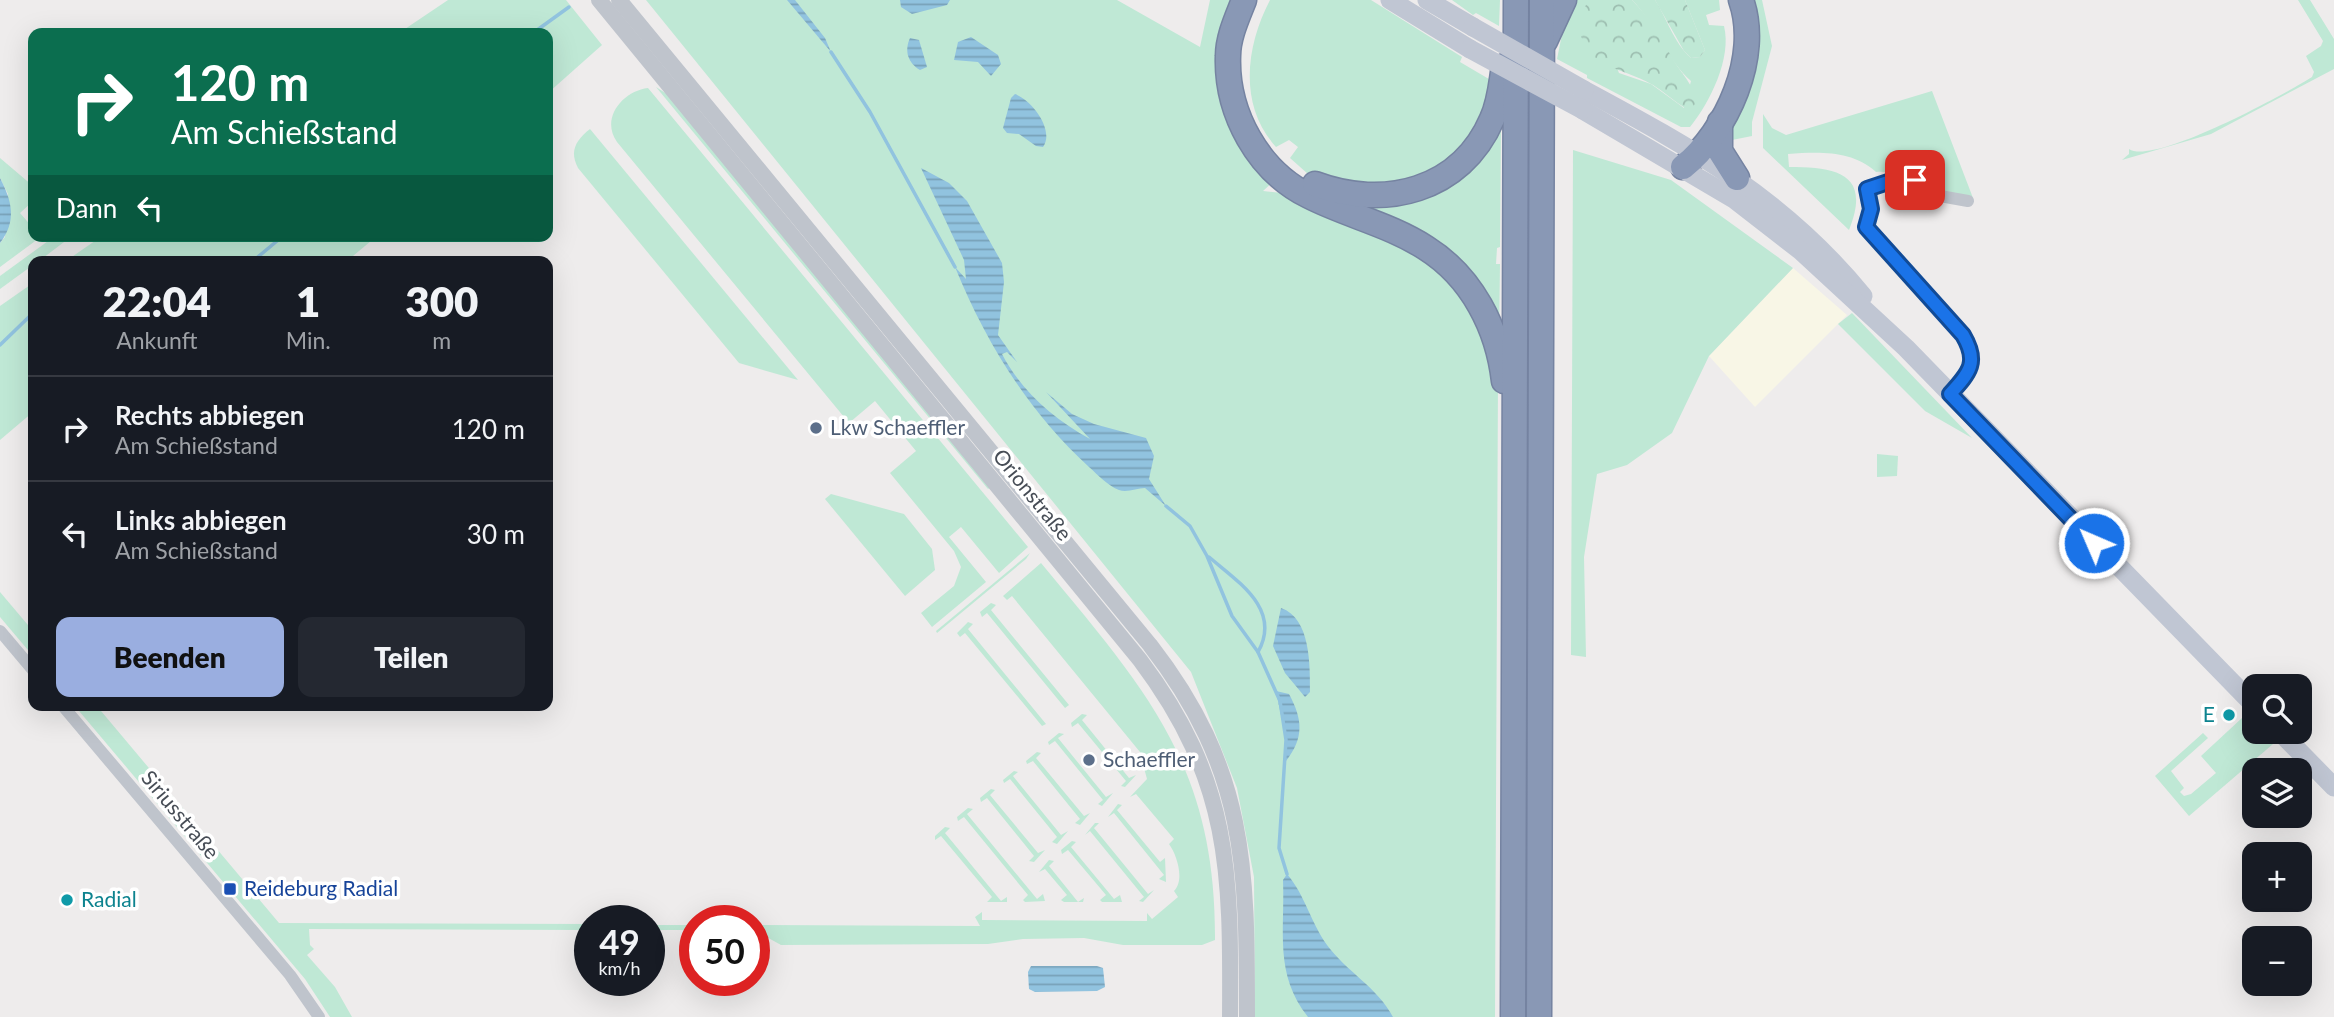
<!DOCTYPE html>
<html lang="de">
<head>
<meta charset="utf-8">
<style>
  :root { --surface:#171b24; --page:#242831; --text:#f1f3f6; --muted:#9ea1a6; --line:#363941; --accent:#9aaee0 }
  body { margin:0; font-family:Lato,sans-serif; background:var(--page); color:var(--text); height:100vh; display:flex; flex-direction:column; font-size:26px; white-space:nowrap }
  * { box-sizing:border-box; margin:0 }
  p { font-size:23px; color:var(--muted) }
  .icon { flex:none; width:38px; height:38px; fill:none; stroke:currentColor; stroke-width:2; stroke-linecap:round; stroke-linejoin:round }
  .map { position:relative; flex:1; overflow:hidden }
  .side { position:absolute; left:28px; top:256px; width:525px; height:455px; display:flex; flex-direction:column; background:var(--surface); border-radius:14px; box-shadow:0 7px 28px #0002 }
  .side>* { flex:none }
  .hud { position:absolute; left:28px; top:28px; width:525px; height:214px; border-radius:14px; box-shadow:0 7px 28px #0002; background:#0b6e4f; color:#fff; overflow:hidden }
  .tools { position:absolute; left:2242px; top:674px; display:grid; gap:14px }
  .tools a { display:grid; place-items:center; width:70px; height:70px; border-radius:14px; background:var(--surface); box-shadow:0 7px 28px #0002; font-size:35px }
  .speed { position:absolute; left:574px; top:905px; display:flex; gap:14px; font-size:35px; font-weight:700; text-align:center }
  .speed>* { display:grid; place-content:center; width:91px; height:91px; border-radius:50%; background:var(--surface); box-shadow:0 7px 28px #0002; line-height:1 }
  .speed small { font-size:18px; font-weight:400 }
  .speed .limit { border:10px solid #d22; background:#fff; color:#111 }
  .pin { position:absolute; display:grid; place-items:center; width:60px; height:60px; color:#fff; margin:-30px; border-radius:14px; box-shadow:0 4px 10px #0006 }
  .me { position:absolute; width:77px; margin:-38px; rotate:315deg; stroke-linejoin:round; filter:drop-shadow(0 0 5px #0008) }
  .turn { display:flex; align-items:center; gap:24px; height:147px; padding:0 28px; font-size:32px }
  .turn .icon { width:91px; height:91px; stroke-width:2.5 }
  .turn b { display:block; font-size:49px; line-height:60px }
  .then { display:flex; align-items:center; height:66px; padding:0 28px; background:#0003; gap:14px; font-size:26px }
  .eta { display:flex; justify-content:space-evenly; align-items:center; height:119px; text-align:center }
  .eta b { font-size:42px; font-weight:800; line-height:49px }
  .cta { display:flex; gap:14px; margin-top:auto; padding:14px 28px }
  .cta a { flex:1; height:80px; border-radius:14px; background:var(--accent); color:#111; font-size:28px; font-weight:800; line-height:80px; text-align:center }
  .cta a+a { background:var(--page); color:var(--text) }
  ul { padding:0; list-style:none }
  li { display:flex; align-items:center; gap:21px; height:105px; padding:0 28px; border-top:2px solid var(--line) }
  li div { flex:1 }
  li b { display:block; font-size:26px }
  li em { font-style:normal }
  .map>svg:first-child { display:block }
  .commercial { fill:#f8f6e6 }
  .green { fill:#bfe8d5 }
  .forest { fill:url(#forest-crowns) }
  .water { fill:url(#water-rules) }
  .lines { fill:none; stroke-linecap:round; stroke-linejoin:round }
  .stream { stroke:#91c3df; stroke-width:3.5 }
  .motorway-casing { stroke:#7583a1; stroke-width:27 }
  .minor { stroke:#bfc4cc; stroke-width:12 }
  .tertiary { stroke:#bfc4cc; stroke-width:16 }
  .secondary { stroke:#c0c6d3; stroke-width:19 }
  .motorway { stroke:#8998b5; stroke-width:24 }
  .secondary-bridge { stroke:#c0c6d3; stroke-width:19 }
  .route-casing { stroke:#114b97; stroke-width:18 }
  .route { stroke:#1a73e8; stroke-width:12 }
  .service-dot { fill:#5c6f8a; stroke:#fff; stroke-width:2.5 }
  .culture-dot { fill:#0f9aa8; stroke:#fff; stroke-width:2.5 }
  .transit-dot { fill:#1a4fb4; stroke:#fff; stroke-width:2.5 }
  .labels { text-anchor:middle; stroke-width:7; stroke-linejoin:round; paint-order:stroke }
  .service-label { font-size:21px; fill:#4e5e75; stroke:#fff; text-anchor:start }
  .street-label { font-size:21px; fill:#474d56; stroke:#fff }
  .culture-label { font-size:21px; fill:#0d838f; stroke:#fff; text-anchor:end }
  .transit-label { font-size:21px; fill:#164399; stroke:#fff; text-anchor:start }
</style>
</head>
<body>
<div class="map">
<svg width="2334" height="1017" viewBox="0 0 2334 1017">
  <defs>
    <pattern id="forest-crowns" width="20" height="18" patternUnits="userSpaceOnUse" patternTransform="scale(1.75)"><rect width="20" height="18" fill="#bfe8d5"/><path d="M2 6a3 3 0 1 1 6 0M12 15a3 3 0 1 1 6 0" fill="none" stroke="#9dbeb0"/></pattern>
    <pattern id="water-rules" width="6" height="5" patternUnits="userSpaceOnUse" patternTransform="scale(1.75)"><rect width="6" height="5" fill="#91c3df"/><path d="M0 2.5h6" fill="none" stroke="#78a1b8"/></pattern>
  </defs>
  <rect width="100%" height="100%" fill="#eeecec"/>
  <polygon class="commercial" points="1793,268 1847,315 1755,407 1709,356"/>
  <g class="green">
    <polygon points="448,0 566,0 602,45 548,93 548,33 399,33"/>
    <polygon points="646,0 1117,0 1200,47 1210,0 1241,0 1226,48 1275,180 1263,191 1282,193 1420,252 1470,298 1498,378 1495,1017 1255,1017 1254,877 1237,788 1191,672"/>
    <path d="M1270,0H1371L1462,57L1460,62L1494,82L1482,132L1415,185H1331L1308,174L1290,158L1298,147L1289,140L1276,147C1238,105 1246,46 1270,0Z"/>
    <polygon points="1452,0 1500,0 1499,26 1476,13 1473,15"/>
    <path d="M1569,0H1589L1619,73L1651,84L1684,108L1691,81C1666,59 1656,24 1632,0H1655C1667,18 1673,42 1691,58L1700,57L1705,50L1685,0H1719L1720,10L1706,15L1709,25L1724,26C1732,58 1710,102 1690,127H1681L1587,78V75L1557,59Z"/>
    <polygon points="1746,0 1762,0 1772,46 1752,122 1752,136 1732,140 1729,120"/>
    <path d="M2298,0H2310L2334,39V69L2211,134L2122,160L2129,154V149C2154,166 2287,93 2312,77L2314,72L2306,56L2321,46L2323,41Z"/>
    <polygon points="656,87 667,94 991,487 988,489"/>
    <path d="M648,88L1028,547L999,573L961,527L949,537L986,582L932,627L921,613L954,586L961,567L954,551L890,473L916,451L875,401L849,423L617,142C600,118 623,91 648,88Z"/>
    <path d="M1932,91L1973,198C1964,197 1953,199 1945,196C1920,187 1904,170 1876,172C1851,150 1820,152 1788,154L1789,167C1836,167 1872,173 1849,230L1763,148V114L1772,128L1786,135Z"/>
    <polygon points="1501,122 1500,247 1497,248 1496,264 1500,264 1499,338 1477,292 1327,195 1391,201"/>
    <path d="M590,129L798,380L739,363L578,168C569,151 576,140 590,129Z"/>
    <polygon points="1573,150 1671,180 1793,268 1709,356 1672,433 1627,465 1597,474 1584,557 1586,657 1571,655"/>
    <polygon points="0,158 33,186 33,201 20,213 33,228 33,236 42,236 0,267 0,243 5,237 8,194 0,178"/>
    <polygon points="55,236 72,236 39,261 33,261 33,265 0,289 0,276"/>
    <polygon points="102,236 377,236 347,261 66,261"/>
    <polygon points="33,283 33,412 0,440 0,306"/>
    <polygon points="1852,313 1972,438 1925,411 1838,324"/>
    <polygon points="1877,454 1898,456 1897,476 1877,477"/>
    <polygon points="831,494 904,514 932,549 935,570 905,596 825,499"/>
    <polygon points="1030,553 1026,559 937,633 936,631"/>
    <path d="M1041,563C1146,690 1216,765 1215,940L1202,945H1123L1084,938L1023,939L988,944L781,945L754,930V925L980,926L975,917L982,912V920L1147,921V913L1152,919L1178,897L1174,891C1185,880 1177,855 1169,844L1174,839L1136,794L1130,797L1147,779L1144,768L1149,763L1012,596L1007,600L1003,596Z"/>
    <polygon points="0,592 33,631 33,656 0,617"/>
    <polygon points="991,603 996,605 991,610 1069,705 1065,708 987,613 982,617 980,612"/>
    <polygon points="968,622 973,624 968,629 1046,724 1042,726 965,633 960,637 957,633"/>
    <polygon points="74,705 96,705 279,923 590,924 590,930 309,929 310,945 314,949 307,955 335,987 352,1017 330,1017 305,979"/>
    <polygon points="1082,714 1087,715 1082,720 1129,778 1136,775 1125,787 1121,786 1126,781 1078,723 1072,727 1071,723"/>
    <polygon points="2248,717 2254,724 2254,732 2262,732 2273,744 2189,816 2155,776 2203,733 2208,738 2171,771 2184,788 2180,792 2184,796 2191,794 2216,773 2201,756 2242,718"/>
    <polygon points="1059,733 1064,734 1058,738 1106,797 1113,793 1102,806 1098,804 1103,800 1055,741 1049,745 1048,742"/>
    <polygon points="1037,752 1041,753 1036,758 1084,816 1090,813 1080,825 1075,823 1080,819 1033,761 1027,764 1026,761"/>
    <polygon points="1014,771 1018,772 1013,776 1061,835 1068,831 1057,844 1052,842 1057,837 1010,779 1004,783 1003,780"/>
    <polygon points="991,789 995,790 990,795 1038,853 1045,850 1034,862 1029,861 1034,856 987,798 981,802 980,798"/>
    <polygon points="1118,804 1122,805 1117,810 1160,862 1165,858 1166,882 1159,879 1164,875 1114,813 1108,817"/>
    <polygon points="968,808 973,809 967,814 1037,899 1043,894 1045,901 1025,902 1023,900 1028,895 964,817 958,821 957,817"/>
    <polygon points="1095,823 1099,823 1094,828 1148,894 1154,890 1143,902 1139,901 1144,897 1090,831 1085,835"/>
    <polygon points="945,827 950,828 945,833 1001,901 1007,897 1007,902 987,902 992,897 941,836 935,840 935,836"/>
    <polygon points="1072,841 1076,842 1071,847 1114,899 1120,895 1122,902 1102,902 1100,900 1106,895 1068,850 1062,854 1061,850"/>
    <polygon points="1049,860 1054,861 1049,866 1078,902 1084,898 1083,902 1064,902 1061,900 1067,895 1045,869 1039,872"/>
    <rect x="649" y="925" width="46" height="5"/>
  </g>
  <g class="forest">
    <path d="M1589,0H1632C1649,17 1658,34 1670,54C1680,73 1691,80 1697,101L1693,107L1685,108C1674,101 1664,92 1653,85C1619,65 1585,71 1577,20Z"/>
    <polygon points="1655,0 1685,0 1705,50 1700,57 1691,58 1684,51"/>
  </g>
  <g class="water">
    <polygon points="787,0 795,0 825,38 831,52"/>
    <polygon points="900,0 950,0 947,5 912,14 901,7"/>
    <polygon points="971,37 998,55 1001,64 991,76 978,62 954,60 958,42"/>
    <path d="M910,38L919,40L927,67L920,70C908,63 904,51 910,38Z"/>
    <path d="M1015,94C1032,100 1055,130 1043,147L1036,146L1019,134L1007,133L1003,128L1011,98Z"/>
    <path d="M921,168L949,183L967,201L1002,263L1004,282L998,335L1017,362L1007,352L1002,354C1022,392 1053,418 1090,439L1046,392L1072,414L1094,424L1146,438L1154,456L1149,479L1166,506L1145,488C1137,488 1127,493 1119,490C1108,486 1098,475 1089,467C1029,413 985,341 955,267L966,279L964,260Z"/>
    <path d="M0,178C12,201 17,221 0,243Z"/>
    <path d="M1281,608C1311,618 1310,666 1310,692L1305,697L1285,673L1273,646Z"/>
    <path d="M1276,691L1289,694C1303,720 1304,738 1286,761V740Z"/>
    <path d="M1287,874C1305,895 1311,923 1327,945C1346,971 1378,988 1393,1017H1308C1274,974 1285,932 1283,880Z"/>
    <polygon points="1031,966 1097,966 1103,968 1105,987 1097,991 1035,992 1029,989 1028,972"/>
  </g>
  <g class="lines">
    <g class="stream">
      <polyline points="533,33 569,7"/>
      <polyline points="831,52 870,112 955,267"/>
      <polyline points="253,261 283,236"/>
      <polyline points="0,345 33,313"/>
      <polyline points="1166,506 1190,526 1207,556 1232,616 1258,652 1280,701 1286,740 1279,848 1287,874"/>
      <path d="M1209,557C1238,582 1282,609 1258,652"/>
    </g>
    <g class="motorway-casing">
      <g id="motorway">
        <path d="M1244,0C1237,18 1228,37 1228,56C1226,113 1258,171 1309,196C1346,215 1391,225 1426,248C1472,277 1498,328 1504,381"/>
        <polyline points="1545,41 1564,0"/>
        <polyline points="1720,122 1720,151 1737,178"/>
        <path d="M1683,167C1727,132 1761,56 1741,0"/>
        <path d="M1315,184C1384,210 1461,191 1492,119C1500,102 1501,84 1504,66"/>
        <polyline points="1513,1017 1516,0"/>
        <polyline points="1539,1017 1542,0"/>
      </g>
    </g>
    <g class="minor">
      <path d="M1950,394C1970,372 1978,362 1963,335L1866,227L1871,209L1867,189L1888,182L1915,180L1940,196L1968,201"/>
      <polyline points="0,631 33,670"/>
      <polyline points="62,705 290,975 319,1017"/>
    </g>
    <g class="tertiary">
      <path d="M599,0L1140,660C1231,781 1231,872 1230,1017"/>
      <path d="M619,0L1150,645C1247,770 1247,867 1247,1017"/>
    </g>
    <g class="secondary">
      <polyline points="1390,0 1470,49"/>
      <polyline points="1427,0 1473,27"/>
      <path d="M1584,90C1692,148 1784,199 1863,296"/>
      <polyline points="1583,110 1734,199 1801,251 1906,348 2254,705"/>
      <polyline points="2280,732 2334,787"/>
    </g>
    <use href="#motorway" class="motorway"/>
    <g class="secondary-bridge">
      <polyline points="1473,27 1584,90"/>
      <polyline points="1470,49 1583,110"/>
    </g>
  </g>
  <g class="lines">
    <g class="route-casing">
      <path id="route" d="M1915,180L1888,182L1867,189L1871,209L1866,227L1963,335C1979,362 1970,372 1950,394L2094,543"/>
    </g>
    <use href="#route" class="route"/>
  </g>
  <g class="service-dot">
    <circle cx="816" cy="428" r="7"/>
    <circle cx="1089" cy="760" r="7"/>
  </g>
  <g class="culture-dot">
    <circle cx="2229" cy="715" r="7"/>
    <circle cx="67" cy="900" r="7"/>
  </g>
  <rect class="transit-dot" x="223" y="882" width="14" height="14" rx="3.5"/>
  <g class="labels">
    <g class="service-label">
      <text x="830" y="435">Lkw Schaeffler</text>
      <text x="1103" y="767">Schaeffler</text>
    </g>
    <g class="street-label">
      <text transform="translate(1032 495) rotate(51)" y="7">Orionstraße</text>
      <text transform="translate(180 815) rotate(50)" y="7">Siriusstraße</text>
    </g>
    <g class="culture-label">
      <text x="2215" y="722">E</text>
      <text x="81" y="907" text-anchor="start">Radial</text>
    </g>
    <g class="transit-label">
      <text x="244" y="896">Reideburg Radial</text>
    </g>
  </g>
</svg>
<div class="tools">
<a><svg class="icon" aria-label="search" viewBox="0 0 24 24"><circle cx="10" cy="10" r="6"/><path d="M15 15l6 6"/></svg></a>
<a><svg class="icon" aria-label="layers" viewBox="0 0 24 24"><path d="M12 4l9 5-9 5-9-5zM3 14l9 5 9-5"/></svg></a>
<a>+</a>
<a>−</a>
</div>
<div class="speed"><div>49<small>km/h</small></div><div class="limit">50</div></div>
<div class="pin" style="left:1915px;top:180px;background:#d93025"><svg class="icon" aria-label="arrive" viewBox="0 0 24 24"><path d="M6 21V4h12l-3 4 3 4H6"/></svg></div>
<svg class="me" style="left:2094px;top:543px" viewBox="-20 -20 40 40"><circle r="17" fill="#1a73e8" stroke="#fff" stroke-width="3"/><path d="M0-11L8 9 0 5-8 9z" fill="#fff"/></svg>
<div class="hud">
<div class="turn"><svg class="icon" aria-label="right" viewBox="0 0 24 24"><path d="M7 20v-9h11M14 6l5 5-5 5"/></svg><div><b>120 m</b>Am Schießstand</div></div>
<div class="then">Dann<svg class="icon" aria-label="left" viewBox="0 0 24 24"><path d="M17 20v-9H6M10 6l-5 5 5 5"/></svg></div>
</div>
<section class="side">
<div class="eta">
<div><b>22:04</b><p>Ankunft</p></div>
<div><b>1</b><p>Min.</p></div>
<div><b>300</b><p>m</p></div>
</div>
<ul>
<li><svg class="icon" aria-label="right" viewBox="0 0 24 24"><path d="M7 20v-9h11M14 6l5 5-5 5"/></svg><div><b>Rechts abbiegen</b><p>Am Schießstand</p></div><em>120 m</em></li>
<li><svg class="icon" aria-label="left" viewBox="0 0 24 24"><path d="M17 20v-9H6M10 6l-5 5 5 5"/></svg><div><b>Links abbiegen</b><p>Am Schießstand</p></div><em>30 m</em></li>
</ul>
<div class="cta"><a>Beenden</a><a>Teilen</a></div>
</section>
</div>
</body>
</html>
